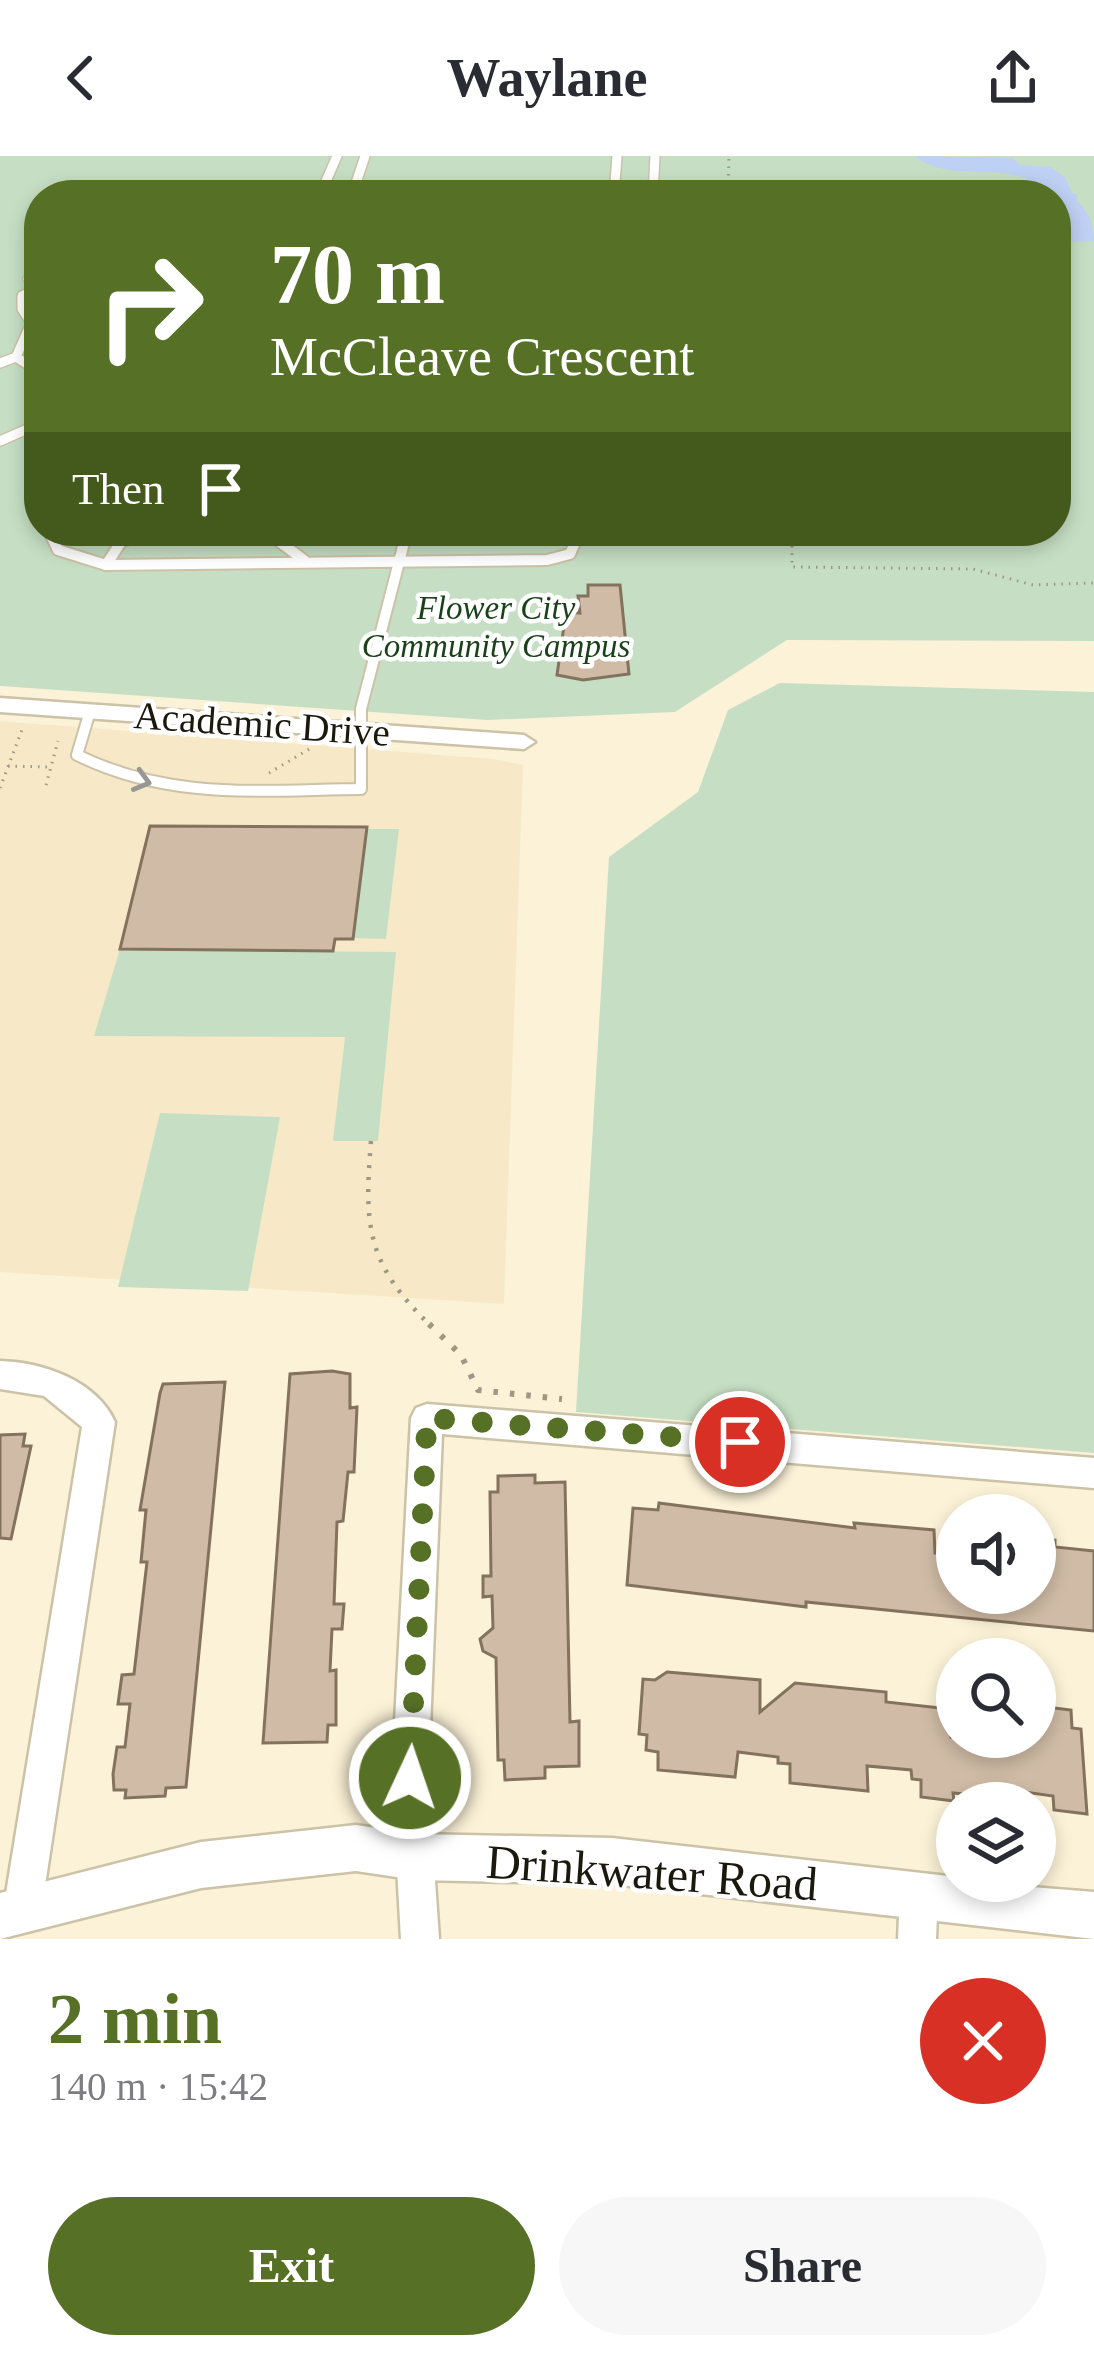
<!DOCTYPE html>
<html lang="en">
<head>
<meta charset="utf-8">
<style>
  :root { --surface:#fff; --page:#f7f7f7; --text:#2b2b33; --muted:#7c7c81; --accent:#567125 }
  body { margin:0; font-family:"Times New Roman",serif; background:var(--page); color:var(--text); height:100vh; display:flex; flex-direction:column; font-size:45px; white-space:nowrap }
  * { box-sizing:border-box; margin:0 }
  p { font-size:39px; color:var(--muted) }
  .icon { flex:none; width:66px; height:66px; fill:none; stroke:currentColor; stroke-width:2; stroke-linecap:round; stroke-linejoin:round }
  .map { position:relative; height:1783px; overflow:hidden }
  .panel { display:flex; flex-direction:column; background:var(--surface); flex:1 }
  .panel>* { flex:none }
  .top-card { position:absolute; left:24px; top:24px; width:1047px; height:366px; border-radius:48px; box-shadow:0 6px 18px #0003; background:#567125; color:#fff; overflow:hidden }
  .buttons { position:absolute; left:936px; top:1338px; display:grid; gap:24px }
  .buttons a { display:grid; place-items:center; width:120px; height:120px; border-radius:50%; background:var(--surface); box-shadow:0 6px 18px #0003; font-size:60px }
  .pin { position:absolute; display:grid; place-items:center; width:102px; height:102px; color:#fff; margin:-51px; border:6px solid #fff; border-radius:50%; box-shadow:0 3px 12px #0007 }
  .me { position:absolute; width:132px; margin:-66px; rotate:3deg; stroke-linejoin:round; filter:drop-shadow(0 0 9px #0008) }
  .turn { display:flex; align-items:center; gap:42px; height:252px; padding:0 48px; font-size:54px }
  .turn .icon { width:156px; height:156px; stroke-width:2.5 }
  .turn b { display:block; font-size:84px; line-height:102px }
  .then { display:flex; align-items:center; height:114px; padding:0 48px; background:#0003; gap:24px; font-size:45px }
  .round { display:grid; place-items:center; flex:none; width:126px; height:126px; border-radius:63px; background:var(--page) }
  .overview { display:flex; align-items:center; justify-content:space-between; height:204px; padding:0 48px }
  h1 { font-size:72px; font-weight:700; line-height:90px; color:var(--accent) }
  .cta { display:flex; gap:24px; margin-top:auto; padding:24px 48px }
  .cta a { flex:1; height:138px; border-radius:72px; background:var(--accent); color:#fff; font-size:48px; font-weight:700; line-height:138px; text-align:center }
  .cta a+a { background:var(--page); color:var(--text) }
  header { display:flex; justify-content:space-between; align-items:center; height:156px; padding:0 48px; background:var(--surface); font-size:54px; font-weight:700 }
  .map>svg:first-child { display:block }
  .built { fill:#f7e9c7 }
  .green { fill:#c6dfc4; fill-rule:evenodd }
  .water { fill:#bed0f3 }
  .building { fill:#d0bca6; stroke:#83725d; stroke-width:3 }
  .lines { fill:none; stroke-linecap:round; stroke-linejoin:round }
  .service-far1-casing { stroke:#ccc2a8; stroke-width:12 }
  .service-casing { stroke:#ccc2a8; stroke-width:14 }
  .minor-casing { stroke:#ccc2a8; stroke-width:5 }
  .tertiary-casing { stroke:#ccc2a8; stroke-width:5 }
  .path-far2 { stroke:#9e9783; stroke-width:3; stroke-dasharray:1.5 6; stroke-linecap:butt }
  .path-far1 { stroke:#9e9783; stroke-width:4.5; stroke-dasharray:3 9; stroke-linecap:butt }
  .path { stroke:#9e9783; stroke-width:6; stroke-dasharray:4.5 12; stroke-linecap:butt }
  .service-far1 { stroke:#fff; stroke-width:9 }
  .service { stroke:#fff; stroke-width:10 }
  .minor { fill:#fff; fill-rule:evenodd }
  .tertiary { fill:#fff; fill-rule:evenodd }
  .oneway { stroke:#989793 }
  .route { stroke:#567125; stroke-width:21; stroke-dasharray:0 37.8 }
  .labels { text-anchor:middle; stroke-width:9; stroke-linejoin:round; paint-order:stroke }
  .far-park-label { font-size:33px; font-style:italic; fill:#1a4219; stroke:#fff }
  .street-label { font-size:39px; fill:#1b180e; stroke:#fff }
  .near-street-label { font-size:48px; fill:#1b180e; stroke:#fff }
</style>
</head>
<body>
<header><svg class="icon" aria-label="back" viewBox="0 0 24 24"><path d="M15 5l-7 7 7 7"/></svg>Waylane<svg class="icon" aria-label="share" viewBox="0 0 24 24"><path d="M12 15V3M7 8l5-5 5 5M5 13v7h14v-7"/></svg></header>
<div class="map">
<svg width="1094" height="1783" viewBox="0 0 1094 1783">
  <rect width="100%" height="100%" fill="#fcf2d7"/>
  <polygon class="built" points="0,565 494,603 523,609 504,1148 0,1116"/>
  <g class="green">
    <path d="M0,0H1094V485L787,484L675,556L488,564L0,530ZM39,39H1056V375H39Z"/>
    <polygon points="780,527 1094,536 1094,1297 576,1256 609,701 698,636 728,554"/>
    <polygon points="367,673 399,673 386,783 353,782"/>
    <polygon points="120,793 396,796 378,985 333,985 345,881 94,880"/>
    <polygon points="160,957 280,961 248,1135 118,1131"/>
  </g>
  <path class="water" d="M915,0L1013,2L1020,9L1050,11L1065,21L1072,37L1078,39L1076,44C1089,55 1094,70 1094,86L1056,85V39H1029L1033,26C997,6 948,27 915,0Z"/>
  <g class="building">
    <polygon points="588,429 620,429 629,518 583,524 557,519 566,456 580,457 578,440 588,440"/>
    <polygon points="150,670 367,671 353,783 335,783 333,795 120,793"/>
    <polygon points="332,1215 350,1218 350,1252 357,1251 354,1316 348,1316 343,1365 337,1366 334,1448 344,1448 342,1473 332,1473 330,1515 336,1514 336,1569 328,1569 327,1586 263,1587 290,1218"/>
    <polygon points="225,1226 186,1631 166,1632 165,1640 125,1642 126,1634 114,1634 113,1618 117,1591 125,1591 130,1548 118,1548 122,1519 134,1518 147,1406 141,1406 146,1354 140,1354 160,1237 163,1228"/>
    <polygon points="25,1278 23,1290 31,1290 11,1383 0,1382 0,1279"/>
    <polygon points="535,1319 535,1327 565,1326 570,1566 579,1565 579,1610 545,1611 545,1622 505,1624 504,1604 498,1604 496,1502 483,1495 480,1483 493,1472 492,1440 483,1441 483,1420 491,1420 490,1336 498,1336 498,1320"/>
    <polygon points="659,1347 855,1372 854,1367 934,1374 935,1397 947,1399 947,1407 957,1408 957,1437 1035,1437 1035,1382 1055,1384 1055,1391 1094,1395 1094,1475 806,1446 806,1451 627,1429 633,1352 658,1354"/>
    <polygon points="667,1516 760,1524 760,1556 795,1527 886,1536 886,1546 950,1553 951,1581 1035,1581 1038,1550 1071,1554 1072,1572 1081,1573 1087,1658 1054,1654 1053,1640 996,1632 996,1641 953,1637 954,1645 921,1641 921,1624 912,1623 911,1614 867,1610 868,1635 790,1627 790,1608 778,1607 778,1601 738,1596 735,1621 658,1614 658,1596 646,1594 647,1579 639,1578 643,1523 655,1524"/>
  </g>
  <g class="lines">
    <g class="service-far1-casing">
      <g id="service-far1">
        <polyline points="320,39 337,0"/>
        <polyline points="352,39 365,0"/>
        <polyline points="614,39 617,0"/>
        <polyline points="653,39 655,0"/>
        <polyline points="28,123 37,132 22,140 22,153 34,171"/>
        <polyline points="16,201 39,216"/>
        <polyline points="0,207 16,201 28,174 39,169"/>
        <polyline points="0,285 39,268"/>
      </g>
    </g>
    <g class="service-casing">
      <g id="service">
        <polyline points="49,375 58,394 106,409 547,404 570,398 580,375"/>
        <polyline points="265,375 304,404"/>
        <polyline points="106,409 121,386 149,375"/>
        <path d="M90,555L77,599C171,645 260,634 361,633V553L407,375"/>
      </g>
    </g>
    <g class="minor-casing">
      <g id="minor">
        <polygon points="0,542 524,579 535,586 524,593 0,556"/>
        <path d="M0,1205C42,1206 96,1224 115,1266L41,1756L36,1770L22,1775L8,1770L3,1756L82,1271L44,1240L0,1233Z"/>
        <polygon points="427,1248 1094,1302 1094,1332 442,1278 428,1622 439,1783 401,1783 392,1622 411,1262 416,1252"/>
        <polygon points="919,1718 933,1723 938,1737 936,1783 898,1783 900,1737 905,1723"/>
      </g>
    </g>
    <g class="tertiary-casing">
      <polygon id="tertiary" points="356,1669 417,1678 612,1682 957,1721 957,1725 1094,1736 1094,1783 612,1728 417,1724 356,1715 201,1732 0,1783 0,1737 201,1686"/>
    </g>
    <g class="path-far2">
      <polyline points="703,33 728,32 729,0"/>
      <polyline points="792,375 792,411 973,413 1033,429 1094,427"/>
      <polyline points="8,610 50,611"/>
      <polyline points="269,617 311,592"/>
      <polyline points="46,629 58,585"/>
      <polyline points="0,632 23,571"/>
    </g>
    <path class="path-far1" d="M371,985C364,1070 366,1108 432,1171"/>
    <polyline class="path" points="429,1168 461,1199 478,1234 562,1243"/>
    <use href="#service-far1" class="service-far1"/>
    <use href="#service" class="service"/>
    <use href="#minor" class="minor"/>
    <use href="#tertiary" class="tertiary"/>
  </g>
  <defs><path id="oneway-chevron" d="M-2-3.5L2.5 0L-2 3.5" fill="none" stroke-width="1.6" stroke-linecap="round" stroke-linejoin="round" transform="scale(3)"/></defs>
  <use class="oneway" href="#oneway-chevron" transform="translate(142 625) rotate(16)"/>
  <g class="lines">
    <polyline class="route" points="410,1622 427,1262 740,1286"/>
  </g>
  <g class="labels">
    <g class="far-park-label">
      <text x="496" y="463">Flower City<tspan x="496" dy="38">Community Campus</tspan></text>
    </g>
    <g class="street-label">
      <text transform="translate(262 567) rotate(4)" y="14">Academic Drive</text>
    </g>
    <g class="near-street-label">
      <text transform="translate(652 1716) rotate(4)" y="17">Drinkwater Road</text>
    </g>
  </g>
</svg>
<div class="buttons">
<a><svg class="icon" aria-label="sound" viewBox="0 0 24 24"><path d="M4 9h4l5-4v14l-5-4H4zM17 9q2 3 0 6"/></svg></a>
<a><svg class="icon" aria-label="search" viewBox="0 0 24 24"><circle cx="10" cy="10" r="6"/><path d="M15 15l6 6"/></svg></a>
<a><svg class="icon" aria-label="layers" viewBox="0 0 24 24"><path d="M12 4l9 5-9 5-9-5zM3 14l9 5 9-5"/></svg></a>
</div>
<div class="pin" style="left:740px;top:1286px;background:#d93025"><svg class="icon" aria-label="arrive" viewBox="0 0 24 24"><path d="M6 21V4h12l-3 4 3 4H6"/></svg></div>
<svg class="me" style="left:410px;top:1622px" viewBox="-20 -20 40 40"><circle r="17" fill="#567125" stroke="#fff" stroke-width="3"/><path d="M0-11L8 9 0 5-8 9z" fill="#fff"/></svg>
<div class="top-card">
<div class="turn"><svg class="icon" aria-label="right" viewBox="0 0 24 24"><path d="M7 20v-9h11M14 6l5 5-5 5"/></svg><div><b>70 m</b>McCleave Crescent</div></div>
<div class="then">Then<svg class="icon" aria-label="arrive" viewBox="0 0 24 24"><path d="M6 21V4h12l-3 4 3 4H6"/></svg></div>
</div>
</div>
<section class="panel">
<div class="overview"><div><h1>2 min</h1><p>140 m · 15:42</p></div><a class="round" style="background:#d93025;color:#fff"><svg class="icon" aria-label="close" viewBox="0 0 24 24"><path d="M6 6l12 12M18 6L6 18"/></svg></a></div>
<div class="cta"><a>Exit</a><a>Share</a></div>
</section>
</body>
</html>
